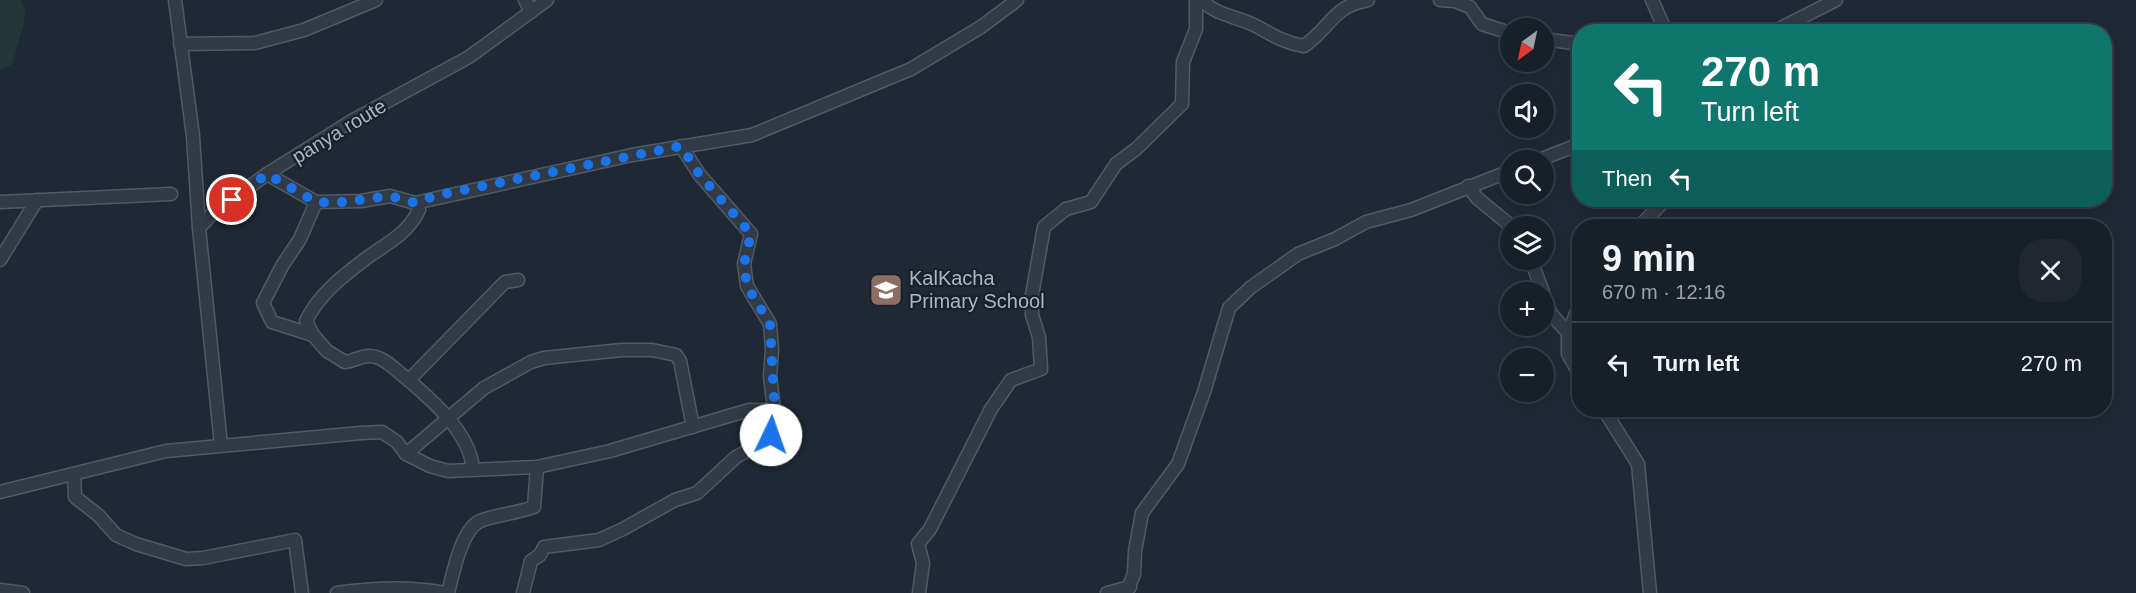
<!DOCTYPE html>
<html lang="en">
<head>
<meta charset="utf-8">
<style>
  :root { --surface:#171f28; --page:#202730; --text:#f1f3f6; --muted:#9ea2a8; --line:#363d45 }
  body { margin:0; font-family:Arial,sans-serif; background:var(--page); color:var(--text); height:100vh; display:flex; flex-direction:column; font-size:22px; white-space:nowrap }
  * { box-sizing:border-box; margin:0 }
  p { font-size:20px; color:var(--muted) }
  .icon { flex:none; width:33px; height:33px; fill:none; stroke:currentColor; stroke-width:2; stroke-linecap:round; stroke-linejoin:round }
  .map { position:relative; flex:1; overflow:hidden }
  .panel { position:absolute; left:1572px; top:219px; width:540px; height:198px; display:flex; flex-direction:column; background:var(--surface); border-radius:24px; box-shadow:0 3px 15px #0003,0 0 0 2px var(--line) }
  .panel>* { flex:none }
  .top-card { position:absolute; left:1572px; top:24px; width:540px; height:183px; border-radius:24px; box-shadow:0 3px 15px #0003,0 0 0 2px var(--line); background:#0f766e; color:#fff; overflow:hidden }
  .needle { width:39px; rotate:213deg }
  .buttons { position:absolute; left:1500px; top:18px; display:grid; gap:12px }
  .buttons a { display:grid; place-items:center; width:54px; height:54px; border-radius:50%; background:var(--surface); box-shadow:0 3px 15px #0003,0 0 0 2px var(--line); font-size:30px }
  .pin { position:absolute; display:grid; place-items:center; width:51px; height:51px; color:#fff; margin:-26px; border:3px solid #fff; border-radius:50%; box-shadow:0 2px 6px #0007 }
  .me { position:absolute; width:66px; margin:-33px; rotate:3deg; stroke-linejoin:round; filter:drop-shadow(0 0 4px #0008) }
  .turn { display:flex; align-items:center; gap:21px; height:126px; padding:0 30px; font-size:27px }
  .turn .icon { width:78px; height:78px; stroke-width:2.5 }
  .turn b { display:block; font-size:42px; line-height:51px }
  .then { display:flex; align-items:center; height:57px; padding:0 30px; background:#0003; gap:12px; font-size:22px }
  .round { display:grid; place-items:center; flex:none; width:63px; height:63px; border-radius:24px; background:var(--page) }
  .summary { display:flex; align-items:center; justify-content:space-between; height:102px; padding:0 30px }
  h1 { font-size:36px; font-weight:800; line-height:45px }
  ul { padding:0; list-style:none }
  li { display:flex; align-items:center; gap:18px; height:84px; padding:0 30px; border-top:2px solid var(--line) }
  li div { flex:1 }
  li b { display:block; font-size:22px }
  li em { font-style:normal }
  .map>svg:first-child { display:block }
  .green { fill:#223637 }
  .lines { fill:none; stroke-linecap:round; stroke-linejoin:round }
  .minor-casing { stroke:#505964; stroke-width:15 }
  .minor { stroke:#323b45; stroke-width:12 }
  .route { stroke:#1a73e8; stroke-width:10; stroke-dasharray:0 18 }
  .labels { text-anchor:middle; stroke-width:4.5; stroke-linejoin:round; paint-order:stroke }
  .street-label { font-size:20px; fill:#acb6c3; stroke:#18202a }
  .poi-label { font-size:20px; fill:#acb6c3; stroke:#18202a; text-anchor:start }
</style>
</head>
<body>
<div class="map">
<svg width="2136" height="593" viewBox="0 0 2136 593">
  <rect width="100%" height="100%" fill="#1f2935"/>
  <polygon class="green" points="0,0 21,0 25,11 24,24 12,64 0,71"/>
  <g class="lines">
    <g class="minor-casing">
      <g id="minor">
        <polyline points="175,0 193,136 199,228"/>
        <polyline points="525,0 531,12"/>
        <path d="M1201,0C1216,15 1238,17 1256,26C1272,35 1285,43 1304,46C1331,27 1333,6 1368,0"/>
        <polyline points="1440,0 1455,1 1470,7 1482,24 1510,33"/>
        <polyline points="1652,0 1666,32"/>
        <polyline points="1773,32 1836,0"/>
        <polyline points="1544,39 1580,44"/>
        <polyline points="180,44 255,43 304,30 376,0"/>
        <polyline points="1539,160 1580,144"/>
        <polyline points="267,174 316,202 361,201 390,196 415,203 632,155 752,135 911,69 981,27 1017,0"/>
        <polyline points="1468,186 1477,198 1511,226"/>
        <polyline points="0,202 171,194"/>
        <path d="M316,202L300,239L282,266L263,303L272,322L313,335L327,351L345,362C356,361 365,353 376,357C387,360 397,371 406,378C432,400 469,432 473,468"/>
        <polyline points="1640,226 1665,200"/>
        <polyline points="0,260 37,200"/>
        <polyline points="1531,260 1551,314 1568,333 1568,354 1580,375"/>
        <polyline points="1568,333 1580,304"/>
        <path d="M313,335L306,321C319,294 344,275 368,257C388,243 408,233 419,210L415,203"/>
        <polyline points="409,380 505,282 518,280"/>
        <polyline points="1604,410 1638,464 1650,593"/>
        <polyline points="221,445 199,228 213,213 267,174 353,120 469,57 547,0"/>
        <polyline points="406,454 484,388 531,362 544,358 622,350 652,350 676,355 680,361 693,427"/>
        <polyline points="74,474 75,497 98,515 116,535 136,544 186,559 203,558 295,540 302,593"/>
        <polyline points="0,492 166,451 361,433 382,432 397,442 406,454 430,466 448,471 537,467 610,451 749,410 765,410 775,417"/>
        <polyline points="0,590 23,593"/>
        <path d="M337,593C372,588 409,586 445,593"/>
        <path d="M448,593C453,574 461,530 480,521C494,515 518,513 534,507L537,467"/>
        <polyline points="523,593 531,561 540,555 544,547 599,540 623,529 675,500 697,493 736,457 768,440 775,417 770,376 772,349 770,324 747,286 744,264 751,234 699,174 681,146"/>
        <polyline points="919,593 923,563 918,544 930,529 991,409 1011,380 1041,369 1039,337 1032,315 1032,295 1044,227 1066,209 1091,202 1116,164 1136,149 1182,104 1183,62 1196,29 1196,0"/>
        <polyline points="1107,593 1130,587"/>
        <polyline points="1126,593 1134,574 1135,551 1142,513 1178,464 1204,392 1229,308 1250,288 1298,254 1335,239 1366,222 1411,210 1510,171"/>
      </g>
    </g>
    <use href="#minor" class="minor"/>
  </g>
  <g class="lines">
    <polyline class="route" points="232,200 267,174 316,202 335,203 390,196 415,203 434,196 681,146 699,174 751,234 744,264 747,286 770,324 775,417 771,435"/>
  </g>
  <defs>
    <g id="school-square" transform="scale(1.725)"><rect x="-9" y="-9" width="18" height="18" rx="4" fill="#8d6e63" stroke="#18202a"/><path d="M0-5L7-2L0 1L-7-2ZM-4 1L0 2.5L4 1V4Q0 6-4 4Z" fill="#fff"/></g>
  </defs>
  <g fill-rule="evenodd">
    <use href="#school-square" x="886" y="290"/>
  </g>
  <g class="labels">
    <g class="street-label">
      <text transform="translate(339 131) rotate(-31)" y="7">panya route</text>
    </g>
    <g class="poi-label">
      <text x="909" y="285">KalKacha<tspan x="909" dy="23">Primary School</tspan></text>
    </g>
  </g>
</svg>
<div class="buttons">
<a><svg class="needle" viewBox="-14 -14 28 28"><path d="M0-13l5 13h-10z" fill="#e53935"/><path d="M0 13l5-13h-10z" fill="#9ea2a8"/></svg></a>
<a><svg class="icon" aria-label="sound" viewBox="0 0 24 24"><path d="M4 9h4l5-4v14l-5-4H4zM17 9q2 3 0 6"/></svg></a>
<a><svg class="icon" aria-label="search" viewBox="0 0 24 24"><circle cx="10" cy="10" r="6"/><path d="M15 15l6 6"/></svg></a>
<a><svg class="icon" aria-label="layers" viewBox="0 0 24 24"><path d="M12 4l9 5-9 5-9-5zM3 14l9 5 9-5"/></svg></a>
<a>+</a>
<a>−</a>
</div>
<div class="pin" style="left:232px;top:200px;background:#d93025"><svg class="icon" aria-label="arrive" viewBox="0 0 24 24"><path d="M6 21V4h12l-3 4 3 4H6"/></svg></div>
<svg class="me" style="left:771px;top:435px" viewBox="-20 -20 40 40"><circle r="19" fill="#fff"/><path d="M0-13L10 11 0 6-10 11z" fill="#1a73e8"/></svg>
<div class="top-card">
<div class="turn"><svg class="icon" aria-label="left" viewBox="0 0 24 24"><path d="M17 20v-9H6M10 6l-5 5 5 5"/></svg><div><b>270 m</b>Turn left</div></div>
<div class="then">Then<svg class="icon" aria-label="left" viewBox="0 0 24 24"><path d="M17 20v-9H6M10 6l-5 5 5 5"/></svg></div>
</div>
<section class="panel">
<div class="summary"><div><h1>9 min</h1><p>670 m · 12:16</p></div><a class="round"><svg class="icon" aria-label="close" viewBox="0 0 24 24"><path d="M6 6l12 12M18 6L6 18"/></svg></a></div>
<ul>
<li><svg class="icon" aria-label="left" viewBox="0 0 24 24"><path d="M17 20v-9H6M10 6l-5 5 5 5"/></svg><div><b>Turn left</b></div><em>270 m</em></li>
</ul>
</section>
</div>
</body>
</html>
